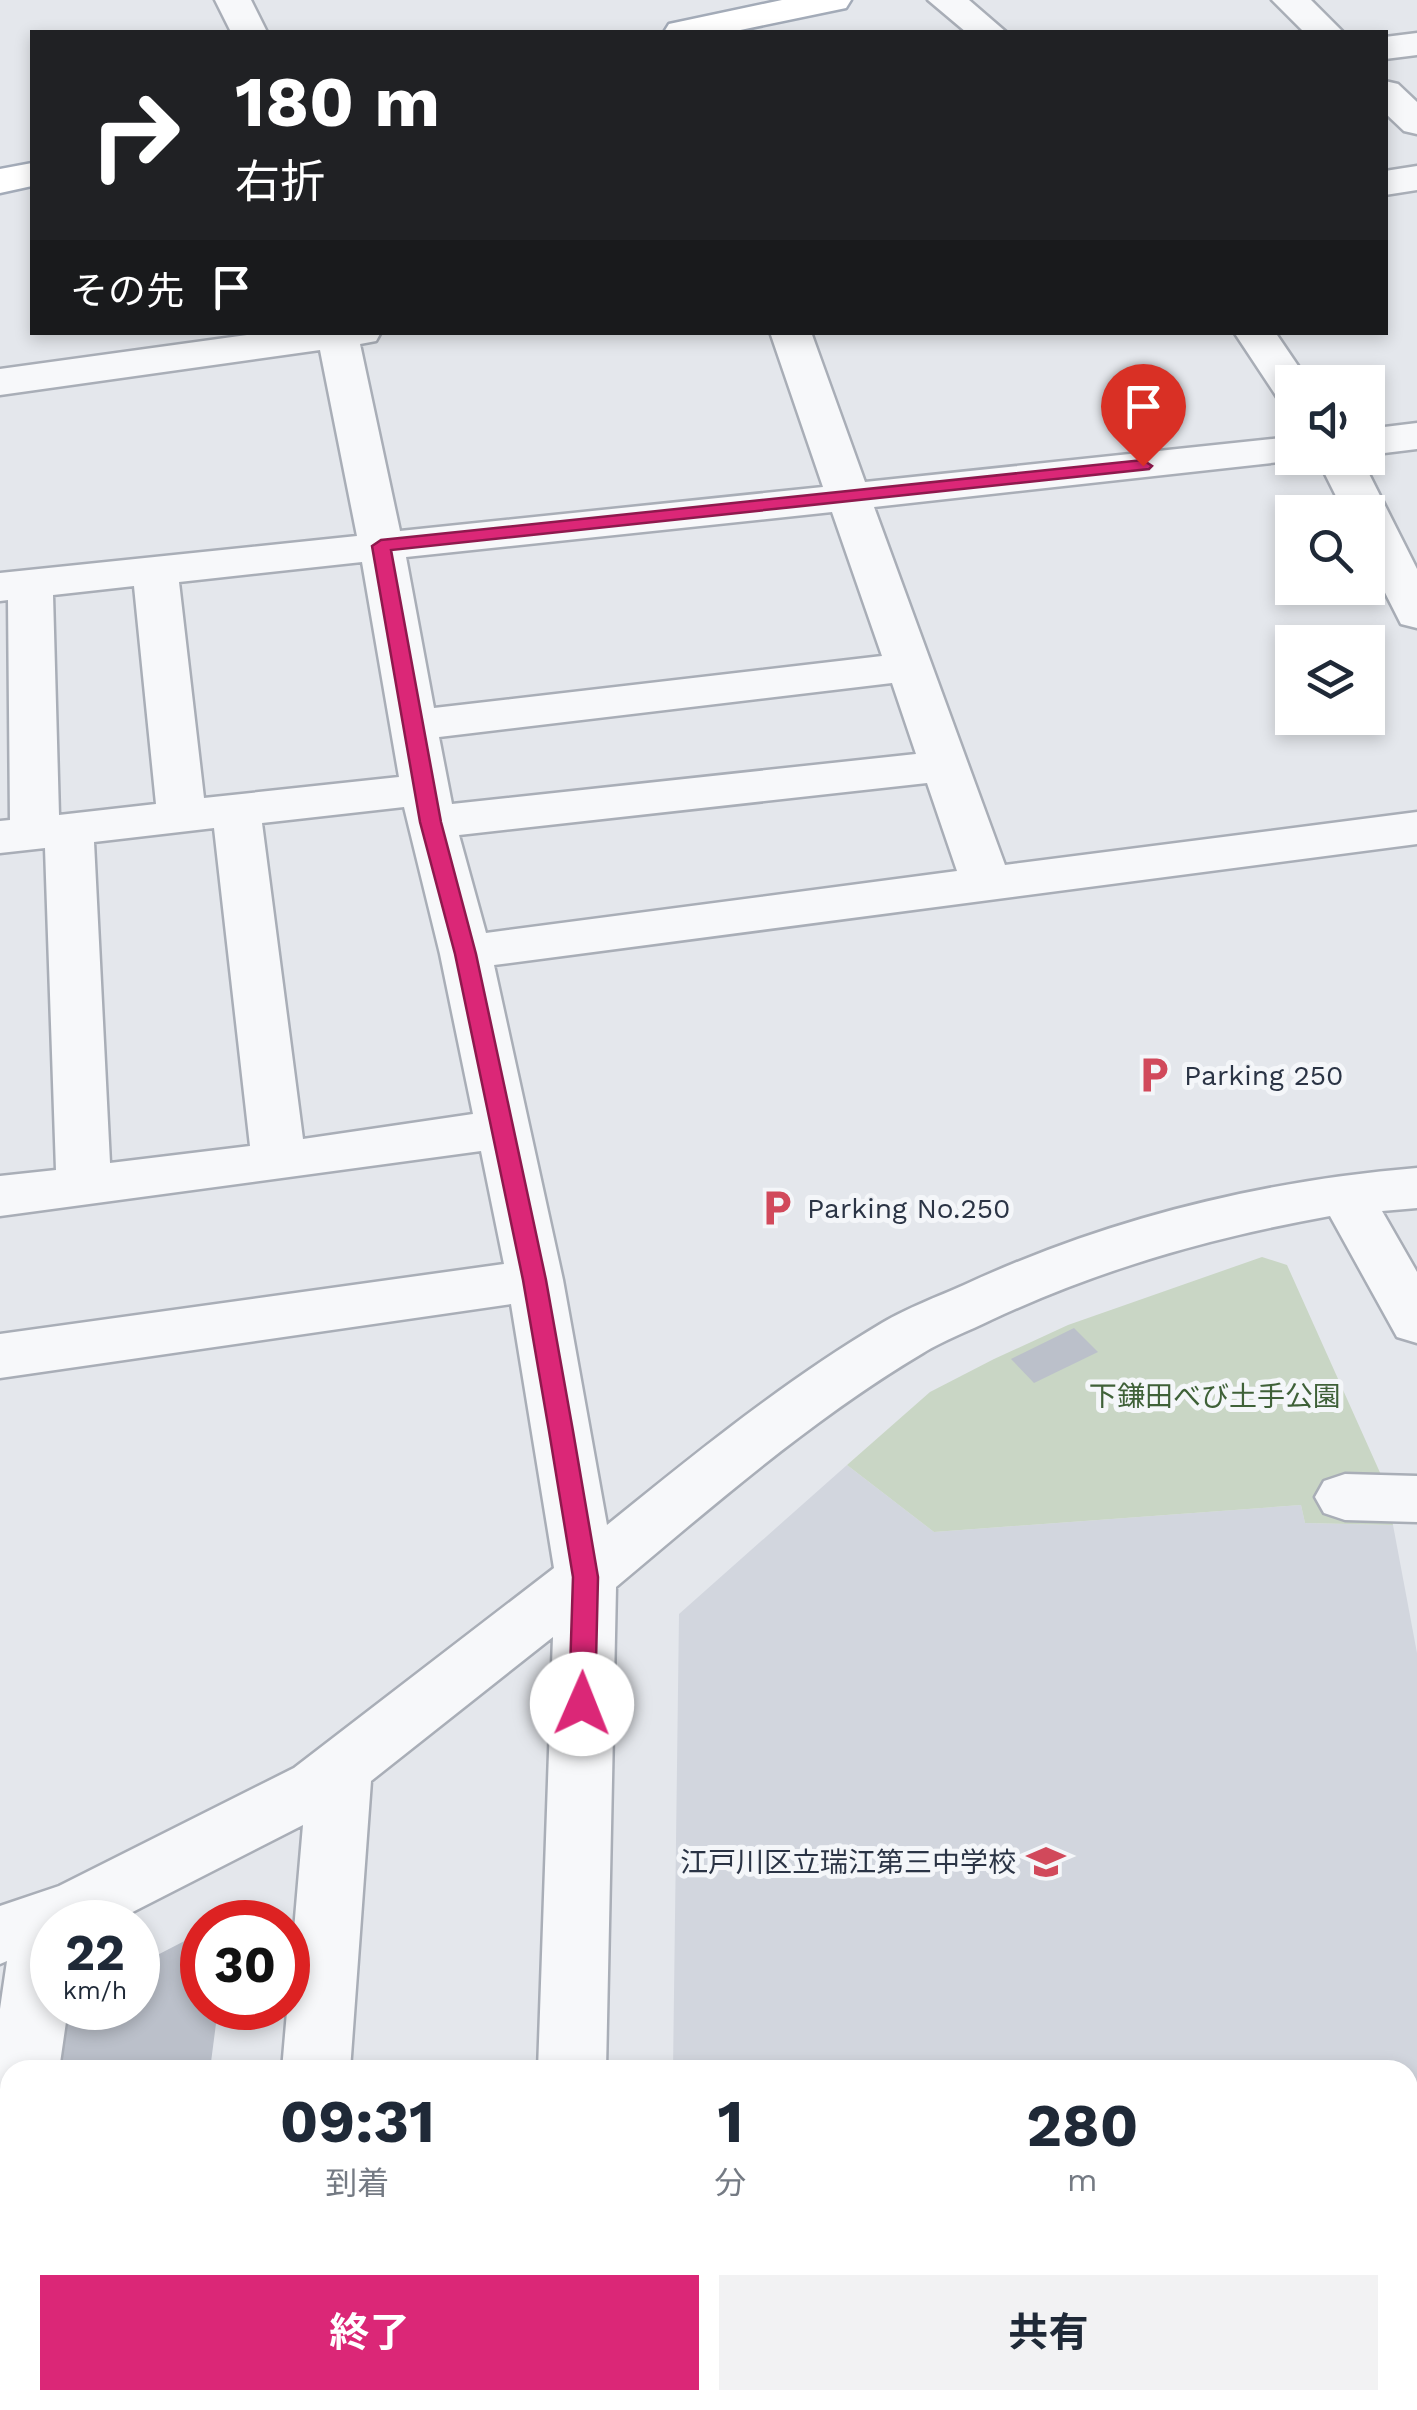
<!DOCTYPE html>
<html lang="ja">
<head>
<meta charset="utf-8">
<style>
  :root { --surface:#fff; --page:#f2f2f3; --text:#1f2937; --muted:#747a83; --accent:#db2777 }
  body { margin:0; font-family:"Work Sans","Noto Sans JP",sans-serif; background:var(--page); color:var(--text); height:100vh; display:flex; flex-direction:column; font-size:38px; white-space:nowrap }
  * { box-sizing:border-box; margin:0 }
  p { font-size:32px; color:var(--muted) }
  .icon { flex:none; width:55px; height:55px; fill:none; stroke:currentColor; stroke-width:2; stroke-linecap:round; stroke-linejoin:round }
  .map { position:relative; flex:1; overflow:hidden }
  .side { position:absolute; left:0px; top:2060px; width:1418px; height:350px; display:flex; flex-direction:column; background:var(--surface); border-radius:30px 30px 0 0; box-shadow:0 5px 15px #0003 }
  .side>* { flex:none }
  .guide { position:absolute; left:30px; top:30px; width:1358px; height:305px; border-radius:0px; box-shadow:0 5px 15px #0003; background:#202124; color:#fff; overflow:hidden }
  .controls { position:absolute; left:1275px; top:365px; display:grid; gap:20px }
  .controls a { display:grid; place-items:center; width:110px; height:110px; border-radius:0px; background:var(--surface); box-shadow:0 5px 15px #0003; font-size:50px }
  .speed { position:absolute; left:30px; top:1900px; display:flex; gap:20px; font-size:50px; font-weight:700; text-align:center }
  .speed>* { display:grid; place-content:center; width:130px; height:130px; border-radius:50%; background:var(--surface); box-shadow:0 5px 15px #0003; line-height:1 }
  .speed small { font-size:25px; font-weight:400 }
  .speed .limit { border:15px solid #d22; background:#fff; color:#111 }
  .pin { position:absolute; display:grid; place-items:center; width:85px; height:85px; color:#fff; margin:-102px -42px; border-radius:50% 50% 50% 0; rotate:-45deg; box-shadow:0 0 10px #0007 }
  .pin .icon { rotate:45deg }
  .me { position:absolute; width:110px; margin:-55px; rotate:1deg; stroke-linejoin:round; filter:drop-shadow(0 0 8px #0008) }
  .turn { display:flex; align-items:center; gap:35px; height:210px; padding:0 40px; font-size:45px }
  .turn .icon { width:130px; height:130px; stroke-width:2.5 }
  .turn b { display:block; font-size:70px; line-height:85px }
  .then { display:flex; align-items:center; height:95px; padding:0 40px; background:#0003; gap:20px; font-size:38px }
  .eta { display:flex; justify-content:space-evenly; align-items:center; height:170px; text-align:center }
  .eta b { font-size:60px; font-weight:700; line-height:70px }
  .primary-button { display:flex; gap:20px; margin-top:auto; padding:20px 40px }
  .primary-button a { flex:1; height:115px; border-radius:0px; background:var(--accent); color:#fff; font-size:40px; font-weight:700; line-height:115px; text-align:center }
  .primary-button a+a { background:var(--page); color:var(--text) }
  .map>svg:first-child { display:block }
  .built { fill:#d2d6de }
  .green { fill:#c9d6c5 }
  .building { fill:#bbc0ca }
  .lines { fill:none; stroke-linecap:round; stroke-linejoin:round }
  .minor-casing { stroke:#a9aeb7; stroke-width:5 }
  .major-casing { stroke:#a3abb8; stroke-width:5 }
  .minor { fill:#f7f8fa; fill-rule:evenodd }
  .major { fill:#fff; fill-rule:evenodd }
  .route { fill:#db2777; stroke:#8e194d; stroke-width:2.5 }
  .labels { text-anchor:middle; stroke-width:10; stroke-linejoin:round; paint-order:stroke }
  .poi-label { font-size:28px; fill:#2b3445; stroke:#f4f6f9; text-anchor:start }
  .park-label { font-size:28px; fill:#3f6138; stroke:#f4f6f9 }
</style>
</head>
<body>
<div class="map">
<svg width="1417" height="2410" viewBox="0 0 1417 2410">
  <rect width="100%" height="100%" fill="#e4e7ec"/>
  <polygon class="built" points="847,1465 934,1532 1301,1505 1305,1523 1393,1525 1417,1653 1417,2410 668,2410 668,2400 1408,2400 1408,2070 673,2070 679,1614"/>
  <polygon class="green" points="1262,1257 1287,1265 1382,1477 1393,1525 1305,1523 1301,1505 934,1532 847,1465 930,1392 994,1359 1068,1325"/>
  <g class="building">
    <polygon points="1074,1328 1098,1352 1034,1383 1011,1359"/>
    <polygon points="198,1934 202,1935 202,2008 218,2008 210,2070 59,2070 71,2008 138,2008 138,1965"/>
  </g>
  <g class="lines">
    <g class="minor-casing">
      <g id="minor">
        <polygon points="215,0 251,0 267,32 231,32"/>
        <polygon points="928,0 969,0 1006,32 966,32"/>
        <polygon points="1272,0 1311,0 1343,32 1304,32"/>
        <polygon points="1417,33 1417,55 1385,59 1385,37"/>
        <polygon points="1385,81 1398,84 1417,102 1417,134 1404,131 1385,113"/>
        <polygon points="1417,166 1417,190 1385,195 1385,171"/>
        <path d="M268,332H381L376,341L360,344L400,531L823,487L770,332H811L865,482L1292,437V458L1307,459L874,507L1005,865L1417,812V844L494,965L563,1280L607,1525C696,1453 783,1382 882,1323C907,1308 937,1297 964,1285C1107,1219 1260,1181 1417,1168V1208L1382,1211L1417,1272V1343L1397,1337L1330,1216C1209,1238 1103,1268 991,1320C969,1331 944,1340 923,1353C812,1419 715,1504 616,1587L606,2070H538L553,1637L371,1781L350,2070H282L303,1825L113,1922H52V2008H68L59,2070H10V2095L0,2090V2009L7,1961L0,1964V1906L59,1886L294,1768L554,1568L511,1304L0,1378V1334L504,1264L481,1151L0,1216V1176L56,1170L45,848L0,853V821L10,820L8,600L0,601V573L357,536L320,350L0,395V369ZM832,512L882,656L434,708L406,557ZM362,562L399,777L204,798L179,582ZM134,586L156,804L59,815L53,595ZM892,683L916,754L452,804L439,737ZM927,783L957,871L486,933L459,835ZM404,807L440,954L473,1114L303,1139L262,823ZM214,828L250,1146L110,1163L94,842Z"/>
        <polygon points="1234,332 1275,332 1309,382 1292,382 1292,400 1277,397"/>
        <polygon points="1417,423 1417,449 1368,455 1368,429"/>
        <polygon points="1317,458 1361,458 1417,569 1417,628 1401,624 1368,559 1368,512 1344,512"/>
        <polygon points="1345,1474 1417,1476 1417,1522 1345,1520 1324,1513 1315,1497 1324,1481"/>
        <polygon points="10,2137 10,2265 0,2269 0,2140"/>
        <rect x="250" y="2400" width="74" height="10"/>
        <rect x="525" y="2400" width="74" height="10"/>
      </g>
    </g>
    <g class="major-casing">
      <g id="major">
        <polygon points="782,0 851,0 846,8 731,32 664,32 669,24"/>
        <polygon points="32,163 32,186 0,193 0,169"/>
      </g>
    </g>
    <use href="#minor" class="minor"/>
    <use href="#major" class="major"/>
  </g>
  <polygon class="route" points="1143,460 1152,466 1149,469 391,550 441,822 476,954 546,1280 573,1431 598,1577 595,1704 591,1712 582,1715 573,1712 569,1704 573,1577 549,1431 523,1280 455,954 420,822 372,546 381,540"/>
  <defs>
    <g id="parking-bare" transform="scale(3)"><path d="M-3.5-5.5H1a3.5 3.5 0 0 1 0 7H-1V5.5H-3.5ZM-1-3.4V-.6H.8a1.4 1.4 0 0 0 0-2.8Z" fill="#d1495b" stroke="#f4f6f9" stroke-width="2.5" paint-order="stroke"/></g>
    <g id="school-bare" transform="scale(3)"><path d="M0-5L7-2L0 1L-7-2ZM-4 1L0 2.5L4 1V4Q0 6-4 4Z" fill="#d1495b" stroke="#f4f6f9" stroke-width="2.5" paint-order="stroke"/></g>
  </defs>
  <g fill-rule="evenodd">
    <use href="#parking-bare" x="1154" y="1075"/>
    <use href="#parking-bare" x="777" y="1208"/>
    <use href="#school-bare" x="1046" y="1862"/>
  </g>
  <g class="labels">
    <g class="poi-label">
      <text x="1184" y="1085">Parking 250</text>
      <text x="807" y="1218">Parking No.250</text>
      <text x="1016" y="1872" text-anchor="end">江戸川区立瑞江第三中学校</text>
    </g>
    <g class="park-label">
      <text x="1215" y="1406">下鎌田べび土手公園</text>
    </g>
  </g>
</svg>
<div class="controls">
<a><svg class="icon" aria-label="sound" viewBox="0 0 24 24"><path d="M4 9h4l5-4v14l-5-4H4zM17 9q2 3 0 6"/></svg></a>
<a><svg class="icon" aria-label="search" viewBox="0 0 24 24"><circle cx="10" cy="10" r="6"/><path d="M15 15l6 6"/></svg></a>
<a><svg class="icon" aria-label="layers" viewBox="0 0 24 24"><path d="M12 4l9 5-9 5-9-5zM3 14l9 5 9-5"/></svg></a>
</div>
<div class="speed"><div>22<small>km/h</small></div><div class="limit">30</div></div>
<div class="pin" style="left:1143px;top:466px;background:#d93025"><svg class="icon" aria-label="arrive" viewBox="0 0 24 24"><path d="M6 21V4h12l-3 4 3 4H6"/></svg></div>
<svg class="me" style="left:582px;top:1704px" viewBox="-20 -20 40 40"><circle r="19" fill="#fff"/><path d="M0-13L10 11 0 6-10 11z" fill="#db2777"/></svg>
<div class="guide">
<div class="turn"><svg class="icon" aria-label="right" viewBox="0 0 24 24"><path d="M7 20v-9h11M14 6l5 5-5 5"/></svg><div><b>180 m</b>右折</div></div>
<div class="then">その先<svg class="icon" aria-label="arrive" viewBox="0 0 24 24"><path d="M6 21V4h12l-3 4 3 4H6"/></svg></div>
</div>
<section class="side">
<div class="eta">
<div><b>09:31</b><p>到着</p></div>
<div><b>1</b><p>分</p></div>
<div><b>280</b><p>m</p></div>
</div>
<div class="primary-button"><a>終了</a><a>共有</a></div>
</section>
</div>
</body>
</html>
